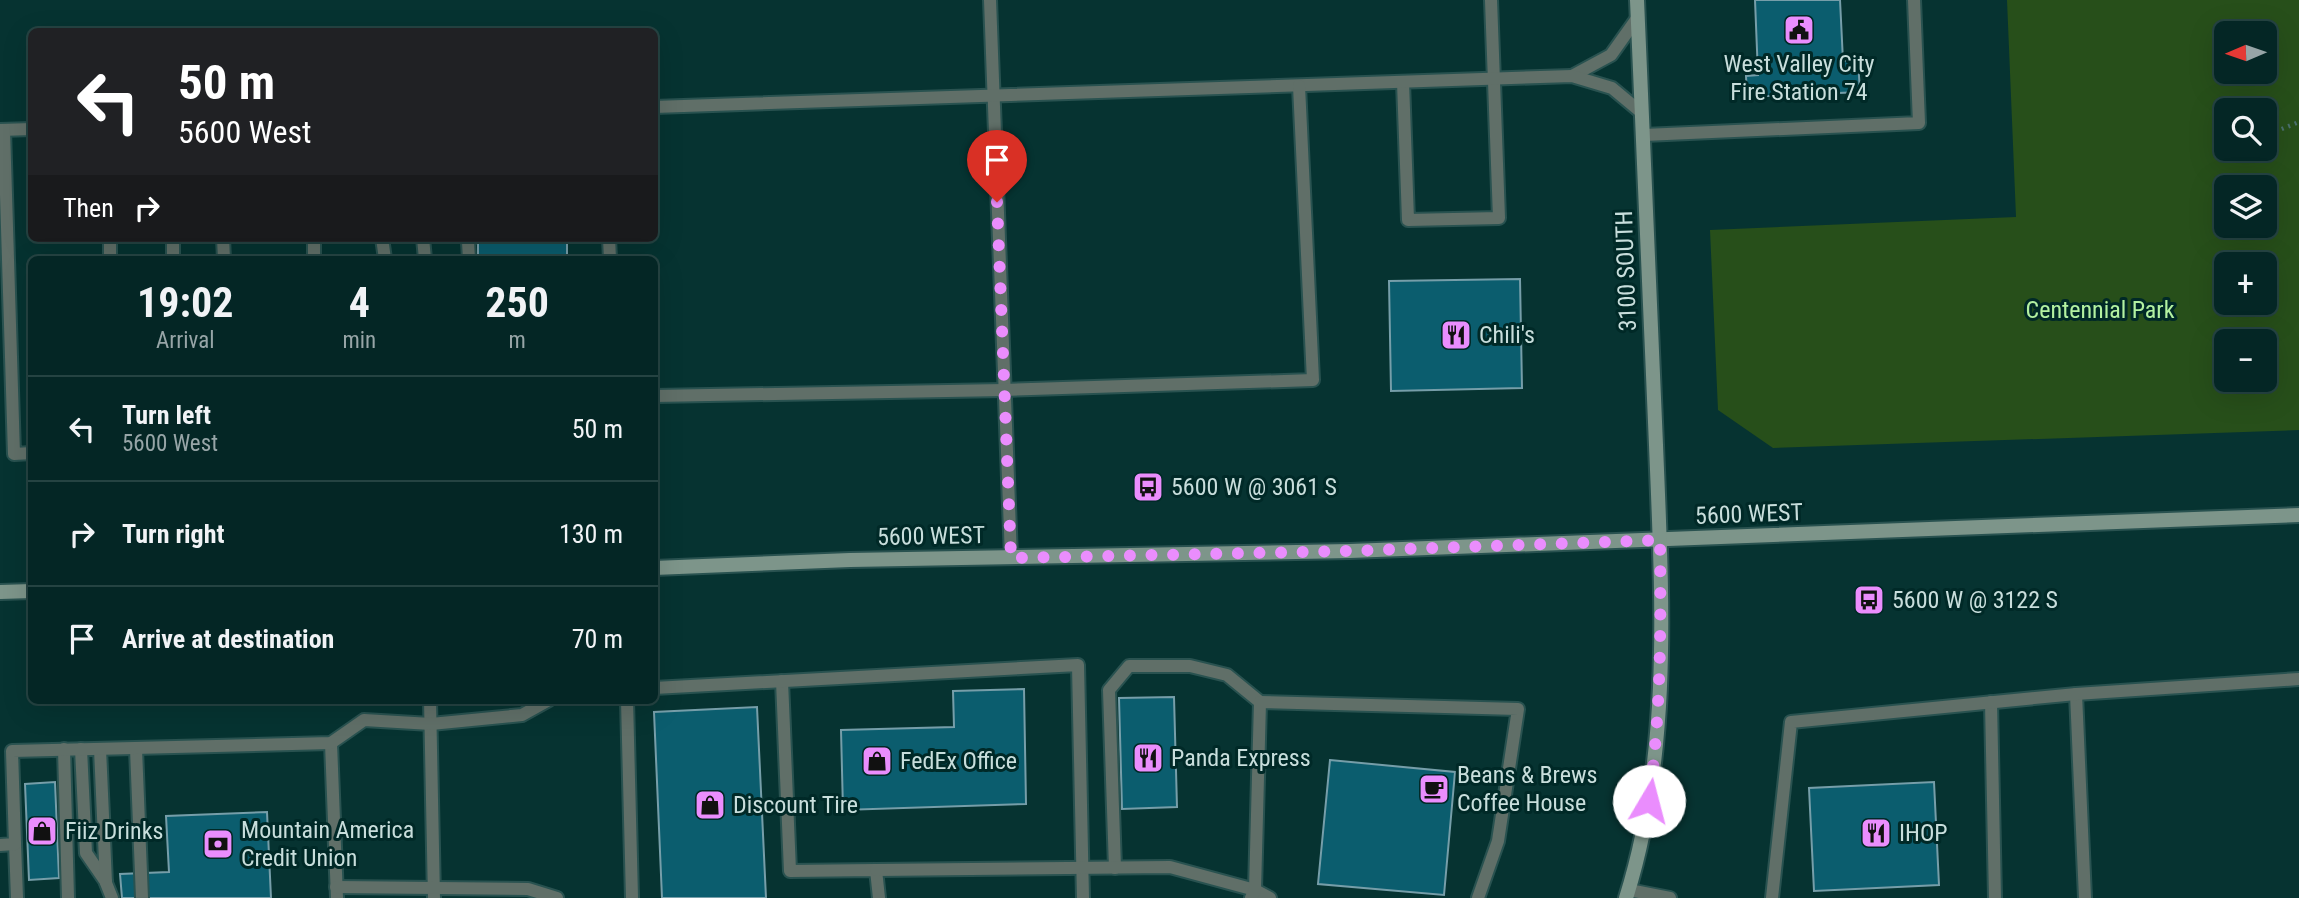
<!DOCTYPE html>
<html lang="en">
<head>
<meta charset="utf-8">
<style>
  :root { --surface:#042625; --page:#0d2e2d; --text:#f1f3f6; --muted:#97a5a7; --line:#254342 }
  body { margin:0; font-family:"Roboto Condensed",sans-serif; background:var(--page); color:var(--text); height:100vh; display:flex; flex-direction:column; font-size:26px; white-space:nowrap }
  * { box-sizing:border-box; margin:0 }
  p { font-size:23px; color:var(--muted) }
  .icon { flex:none; width:38px; height:38px; fill:none; stroke:currentColor; stroke-width:2; stroke-linecap:round; stroke-linejoin:round }
  .map { position:relative; flex:1; overflow:hidden }
  .side { position:absolute; left:28px; top:256px; width:630px; height:448px; display:flex; flex-direction:column; background:var(--surface); border-radius:10px; box-shadow:0 7px 28px #0002,0 0 0 2px var(--line) }
  .side>* { flex:none }
  .guide { position:absolute; left:28px; top:28px; width:630px; height:214px; border-radius:10px; box-shadow:0 7px 28px #0002,0 0 0 2px var(--line); background:#202124; color:#fff; overflow:hidden }
  .needle { width:46px; rotate:268deg }
  .buttons { position:absolute; left:2214px; top:21px; display:grid; gap:14px }
  .buttons a { display:grid; place-items:center; width:63px; height:63px; border-radius:10px; background:var(--surface); box-shadow:0 7px 28px #0002,0 0 0 2px var(--line); font-size:35px }
  .pin { position:absolute; display:grid; place-items:center; width:60px; height:60px; color:#fff; margin:-72px -30px; border-radius:50% 50% 50% 0; rotate:-45deg; box-shadow:0 0 7px #0007 }
  .pin .icon { rotate:45deg }
  .me { position:absolute; width:77px; margin:-38px; rotate:8deg; stroke-linejoin:round; filter:drop-shadow(0 0 5px #0008) }
  .turn { display:flex; align-items:center; gap:24px; height:147px; padding:0 35px; font-size:32px }
  .turn .icon { width:91px; height:91px; stroke-width:2.5 }
  .turn b { display:block; font-size:49px; line-height:60px }
  .then { display:flex; align-items:center; height:66px; padding:0 35px; background:#0003; gap:14px; font-size:26px }
  .eta { display:flex; justify-content:space-evenly; align-items:center; height:119px; text-align:center }
  .eta b { font-size:42px; font-weight:700; line-height:49px }
  ul { padding:0; list-style:none }
  li { display:flex; align-items:center; gap:21px; height:105px; padding:0 35px; border-top:2px solid var(--line) }
  li div { flex:1 }
  li b { display:block; font-size:26px }
  li em { font-style:normal }
  .map>svg:first-child { display:block }
  .green { fill:#274f1a; fill-rule:evenodd }
  .building { fill:#0b5d6e; stroke:#769ea9; stroke-width:2 }
  .lines { fill:none; stroke-linecap:round; stroke-linejoin:round }
  .service-casing { stroke:#295250; stroke-width:16 }
  .secondary-casing { stroke:#295250; stroke-width:18 }
  .path { stroke:#4a6f6d; stroke-width:4.5; stroke-dasharray:2 5; stroke-linecap:butt }
  .service { stroke:#606f68; stroke-width:12 }
  .secondary { stroke:#7d958a; stroke-width:14 }
  .route { stroke:#ea8dfd; stroke-width:12; stroke-dasharray:0 21.6 }
  .labels { text-anchor:middle; stroke-width:6; stroke-linejoin:round; paint-order:stroke }
  .poi-label { font-size:24px; fill:#c8dedc; stroke:#002927; text-anchor:start }
  .street-label { font-size:24px; fill:#c8dedc; stroke:#002927 }
  .park-label { font-size:24px; fill:#b3f2a1; stroke:#002927 }
</style>
</head>
<body>
<div class="map">
<svg width="2299" height="898" viewBox="0 0 2299 898">
  <rect width="100%" height="100%" fill="#063331"/>
  <path class="green" d="M2007,0H2299V430L1773,448L1718,410L1710,230L2016,217ZM2226,33H2264V72H2226ZM2226,110H2264V149H2226ZM2226,187H2264V226H2226ZM2226,264H2264V303H2226ZM2226,341H2264V380H2226Z"/>
  <g class="building">
    <polygon points="1755,0 1840,0 1843,61 1858,60 1860,92 1747,97 1746,76 1758,75"/>
    <polygon points="567,240 567,259 478,259 478,243"/>
    <polygon points="1520,279 1522,388 1391,391 1389,281"/>
    <polygon points="1024,689 1026,804 843,810 841,730 954,727 953,691"/>
    <polygon points="1174,697 1177,807 1122,809 1119,698"/>
    <polygon points="757,707 766,898 662,898 654,712"/>
    <polygon points="1330,760 1455,772 1444,895 1318,884"/>
    <polygon points="55,782 59,878 29,880 25,784"/>
    <polygon points="1934,782 1939,885 1814,891 1809,788"/>
    <polygon points="267,812 271,898 122,898 120,874 169,872 166,816"/>
  </g>
  <g class="lines">
    <g class="service-casing">
      <g id="service">
        <polyline points="990,0 1011,558"/>
        <polyline points="1572,76 1611,55 1638,17"/>
        <polyline points="1403,82 1408,220 1499,218 1491,0"/>
        <polyline points="654,107 1572,76 1612,88 1642,113"/>
        <polyline points="0,130 32,129"/>
        <polyline points="4,130 14,454 32,453"/>
        <polyline points="1644,135 1919,123 1914,0"/>
        <polyline points="110,238 110,259"/>
        <polyline points="173,238 173,259"/>
        <polyline points="223,238 224,259"/>
        <polyline points="314,238 314,259"/>
        <polyline points="382,238 385,259"/>
        <polyline points="423,238 425,259"/>
        <polyline points="609,238 610,259"/>
        <polyline points="469,259 468,242 472,238"/>
        <polyline points="654,396 1004,390 1313,380 1299,86"/>
        <polyline points="782,681 790,871 876,870 879,898"/>
        <polyline points="654,688 1078,665 1083,898"/>
        <polyline points="2076,694 2085,898"/>
        <polyline points="430,700 434,898"/>
        <polyline points="627,700 632,898"/>
        <polyline points="1991,702 1995,898"/>
        <polyline points="331,743 337,898"/>
        <polyline points="64,749 68,898"/>
        <polyline points="81,749 86,853 106,882"/>
        <polyline points="100,749 106,883 112,898"/>
        <polyline points="136,749 142,898"/>
        <polyline points="15,844 17,898"/>
        <polyline points="0,845 15,844 12,751 331,743 364,720 431,724 522,715 549,700"/>
        <polyline points="1115,868 1109,690 1129,666 1190,666 1227,675 1260,702"/>
        <polyline points="876,870 1170,867 1255,890 1270,898"/>
        <polyline points="336,887 528,889 557,898"/>
        <polyline points="1629,890 1670,898"/>
        <polyline points="1251,898 1255,890 1260,702 1518,709 1498,841 1478,898"/>
        <polyline points="1772,898 1791,722 2076,694 2299,679"/>
      </g>
    </g>
    <g class="secondary-casing">
      <g id="secondary">
        <polyline points="654,568 850,560 1350,551 2299,515"/>
        <polyline points="0,592 32,591"/>
        <path d="M1626,898C1672,752 1662,596 1656,445C1650,297 1643,148 1637,0"/>
      </g>
    </g>
    <polyline class="path" points="2265,154 2267,135 2299,122"/>
    <use href="#service" class="service"/>
    <use href="#secondary" class="secondary"/>
  </g>
  <g class="lines">
    <path class="route" d="M997,202L1011,558L1350,551L1660,540C1661,628 1661,714 1649,801"/>
  </g>
  <defs>
    <g id="civic-square" transform="scale(1.575)"><rect x="-9" y="-9" width="18" height="18" rx="4" fill="#ea8dfd" stroke="#002927"/><path d="M-.6-6.5H3V-4.5H.6V-3L4-1V1h2V6H-6V1h2V-1L-.6-3ZM-1.2 2.5V6h2.4V2.5Z" fill="#111"/></g>
    <g id="restaurant-square" transform="scale(1.575)"><rect x="-9" y="-9" width="18" height="18" rx="4" fill="#ea8dfd" stroke="#002927"/><path d="M-5-6h1v4h1v-4h1v4h1v-4h1v5L-1.5 .5V6h-2V.5L-5-1ZM5-6V6H3V1.5H1.5Q1.5-4 5-6Z" fill="#111"/></g>
    <g id="bus-square" transform="scale(1.575)"><rect x="-9" y="-9" width="18" height="18" rx="4" fill="#ea8dfd" stroke="#002927"/><path d="M-5-6H5V4H4V6H2V4H-2V6H-4V4H-5ZM-3.5-4V0h7V-4ZM-3.5 1.2v1.5H-2V1.2ZM2 1.2v1.5H3.5V1.2Z" fill="#111"/></g>
    <g id="shop-square" transform="scale(1.575)"><rect x="-9" y="-9" width="18" height="18" rx="4" fill="#ea8dfd" stroke="#002927"/><path d="M-5-2.5h2.3a2.7 3.5 0 0 1 5.4 0H5L5.5 6h-11ZM-1.5-2.5h3a1.5 2.3 0 0 0-3 0Z" fill="#111"/></g>
    <g id="cafe-square" transform="scale(1.575)"><rect x="-9" y="-9" width="18" height="18" rx="4" fill="#ea8dfd" stroke="#002927"/><path d="M-5.5-4.5H6V0H3Q3 3.5 0 3.5H-2.5Q-5.5 3.5-5.5 0ZM3-3.2v2h1.7v-2ZM-6 4.5H4V6H-6Z" fill="#111"/></g>
    <g id="bank-square" transform="scale(1.575)"><rect x="-9" y="-9" width="18" height="18" rx="4" fill="#ea8dfd" stroke="#002927"/><path d="M-6-4H6V4H-6ZM0-2.3a2.3 2.3 0 1 0 0 4.6a2.3 2.3 0 1 0 0-4.6Z" fill="#111"/></g>
  </defs>
  <g fill-rule="evenodd">
    <use href="#civic-square" x="1799" y="30"/>
    <use href="#restaurant-square" x="1456" y="335"/>
    <use href="#bus-square" x="1148" y="487"/>
    <use href="#bus-square" x="1869" y="600"/>
    <use href="#restaurant-square" x="1148" y="758"/>
    <use href="#shop-square" x="877" y="761"/>
    <use href="#cafe-square" x="1434" y="789"/>
    <use href="#shop-square" x="710" y="805"/>
    <use href="#shop-square" x="42" y="831"/>
    <use href="#restaurant-square" x="1876" y="833"/>
    <use href="#bank-square" x="218" y="844"/>
  </g>
  <g class="labels">
    <g class="poi-label">
      <text x="1799" y="72" text-anchor="middle">West Valley City<tspan x="1799" dy="28">Fire Station 74</tspan></text>
      <text x="1479" y="343">Chili's</text>
      <text x="1171" y="495">5600 W @ 3061 S</text>
      <text x="1892" y="608">5600 W @ 3122 S</text>
      <text x="1171" y="766">Panda Express</text>
      <text x="900" y="769">FedEx Office</text>
      <text x="1457" y="783">Beans &amp; Brews<tspan x="1457" dy="28">Coffee House</tspan></text>
      <text x="733" y="813">Discount Tire</text>
      <text x="241" y="838">Mountain America<tspan x="241" dy="28">Credit Union</tspan></text>
      <text x="65" y="839">Fiiz Drinks</text>
      <text x="1899" y="841">IHOP</text>
    </g>
    <g class="street-label">
      <text transform="translate(1626 271) rotate(-92)" y="8">3100 SOUTH</text>
      <text transform="translate(1749 514) rotate(-2)" y="8">5600 WEST</text>
      <text transform="translate(931 536) rotate(-1)" y="8">5600 WEST</text>
    </g>
    <g class="park-label">
      <text x="2100" y="318">Centennial Park</text>
    </g>
  </g>
</svg>
<div class="buttons">
<a><svg class="needle" viewBox="-14 -14 28 28"><path d="M0-13l5 13h-10z" fill="#e53935"/><path d="M0 13l5-13h-10z" fill="#97a5a7"/></svg></a>
<a><svg class="icon" aria-label="search" viewBox="0 0 24 24"><circle cx="10" cy="10" r="6"/><path d="M15 15l6 6"/></svg></a>
<a><svg class="icon" aria-label="layers" viewBox="0 0 24 24"><path d="M12 4l9 5-9 5-9-5zM3 14l9 5 9-5"/></svg></a>
<a>+</a>
<a>−</a>
</div>
<div class="pin" style="left:997px;top:202px;background:#d93025"><svg class="icon" aria-label="arrive" viewBox="0 0 24 24"><path d="M6 21V4h12l-3 4 3 4H6"/></svg></div>
<svg class="me" style="left:1649px;top:801px" viewBox="-20 -20 40 40"><circle r="19" fill="#fff"/><path d="M0-13L10 11 0 6-10 11z" fill="#ea8dfd"/></svg>
<div class="guide">
<div class="turn"><svg class="icon" aria-label="left" viewBox="0 0 24 24"><path d="M17 20v-9H6M10 6l-5 5 5 5"/></svg><div><b>50 m</b>5600 West</div></div>
<div class="then">Then<svg class="icon" aria-label="right" viewBox="0 0 24 24"><path d="M7 20v-9h11M14 6l5 5-5 5"/></svg></div>
</div>
<section class="side">
<div class="eta">
<div><b>19:02</b><p>Arrival</p></div>
<div><b>4</b><p>min</p></div>
<div><b>250</b><p>m</p></div>
</div>
<ul>
<li><svg class="icon" aria-label="left" viewBox="0 0 24 24"><path d="M17 20v-9H6M10 6l-5 5 5 5"/></svg><div><b>Turn left</b><p>5600 West</p></div><em>50 m</em></li>
<li><svg class="icon" aria-label="right" viewBox="0 0 24 24"><path d="M7 20v-9h11M14 6l5 5-5 5"/></svg><div><b>Turn right</b></div><em>130 m</em></li>
<li><svg class="icon" aria-label="arrive" viewBox="0 0 24 24"><path d="M6 21V4h12l-3 4 3 4H6"/></svg><div><b>Arrive at destination</b></div><em>70 m</em></li>
</ul>
</section>
</div>
</body>
</html>
